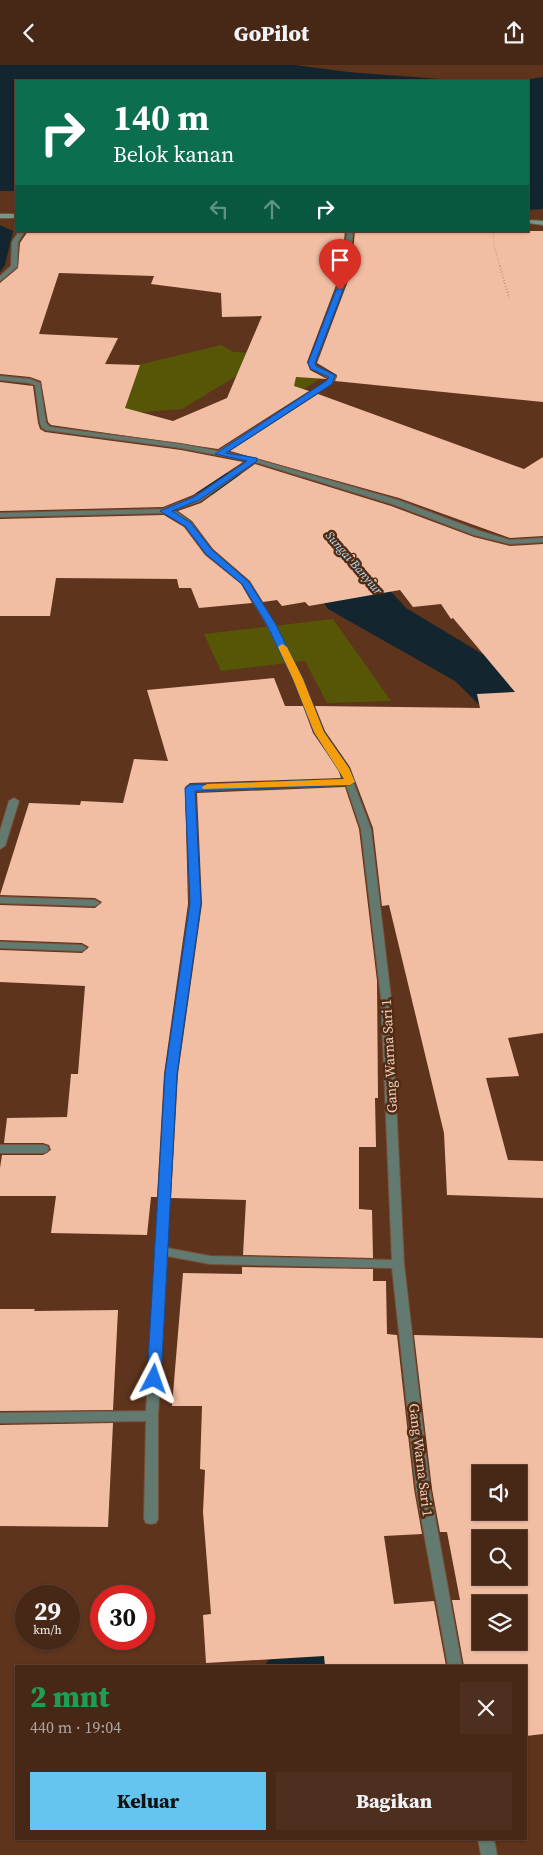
<!DOCTYPE html>
<html lang="id">
<head>
<meta charset="utf-8">
<style>
  :root { --surface:#472716; --page:#4e2f1f; --text:#f1f3f6; --muted:#b0a5a1; --line:#5f4435; --accent:#65c5ee }
  body { margin:0; font-family:"Source Serif 4",serif; background:var(--page); color:var(--text); height:100vh; display:flex; flex-direction:column; font-size:19px; white-space:nowrap }
  * { box-sizing:border-box; margin:0 }
  p { font-size:16px; color:var(--muted) }
  .icon { flex:none; width:28px; height:28px; fill:none; stroke:currentColor; stroke-width:2; stroke-linecap:round; stroke-linejoin:round }
  .map { position:relative; flex:1; overflow:hidden }
  .side { position:absolute; left:15px; top:1600px; width:512px; height:175px; display:flex; flex-direction:column; background:var(--surface); border-radius:0px; box-shadow:0 1px 4px #0004,0 0 0 1px var(--line) }
  .side>* { flex:none }
  .banner { position:absolute; left:15px; top:15px; width:514px; height:152px; border-radius:0px; box-shadow:0 1px 4px #0004,0 0 0 1px var(--line); background:#0b6e4f; color:#fff; overflow:hidden }
  .tools { position:absolute; left:472px; top:1400px; display:grid; gap:10px }
  .tools a { display:grid; place-items:center; width:55px; height:55px; border-radius:0px; background:var(--surface); box-shadow:0 1px 4px #0004,0 0 0 1px var(--line); font-size:25px }
  .speed { position:absolute; left:15px; top:1520px; display:flex; gap:10px; font-size:25px; font-weight:700; text-align:center }
  .speed>* { display:grid; place-content:center; width:65px; height:65px; border-radius:50%; background:var(--surface); box-shadow:0 1px 4px #0004,0 0 0 1px var(--line); line-height:1 }
  .speed small { font-size:12px; font-weight:400 }
  .speed .limit { border:8px solid #d22; background:#fff; color:#111 }
  .pin { position:absolute; display:grid; place-items:center; width:42px; height:42px; color:#fff; margin:-51px -21px; border-radius:50% 50% 50% 0; rotate:-45deg; box-shadow:0 0 5px #0007 }
  .pin .icon { rotate:45deg }
  .me { position:absolute; width:55px; margin:-28px; rotate:4deg; stroke-linejoin:round; filter:drop-shadow(0 0 4px #0008) }
  .turn { display:flex; align-items:center; gap:18px; height:105px; padding:0 15px; font-size:22px }
  .turn .icon { width:65px; height:65px; stroke-width:2.5 }
  .turn b { display:block; font-size:35px; line-height:42px }
  .lanes { display:flex; align-items:center; height:48px; padding:0 15px; background:#0003; justify-content:center; gap:25px; direction:ltr }
  .lanes .off { opacity:.35 }
  .round { display:grid; place-items:center; flex:none; width:52px; height:52px; border-radius:0px; background:var(--page) }
  .summary { display:flex; align-items:center; justify-content:space-between; height:85px; padding:0 15px }
  h1 { font-size:30px; font-weight:800; line-height:38px; color:#1e9e55 }
  .action { display:flex; gap:10px; margin-top:auto; padding:10px 15px }
  .action a { flex:1; height:58px; border-radius:0px; background:var(--accent); color:#111; font-size:20px; font-weight:800; line-height:58px; text-align:center }
  .action a+a { background:var(--page); color:var(--text) }
  header { display:flex; justify-content:space-between; align-items:center; height:65px; padding:0 15px; background:var(--surface); font-size:22px; font-weight:800 }
  .map>svg:first-child { display:block }
  .green { fill:#575606 }
  .water { fill:#13252e }
  .lines { fill:none; stroke-linecap:round; stroke-linejoin:round }
  .stream { fill:#13252e; fill-rule:evenodd }
  .building { fill:#f2bea3; fill-rule:evenodd }
  .street-casing { stroke:#78503b; stroke-width:2 }
  .secondary-casing { stroke:#78503b; stroke-width:2 }
  .path-far1 { stroke:#9a7663; stroke-width:1; stroke-dasharray:0.5 2; stroke-linecap:butt }
  .path { stroke:#9a7663; stroke-width:2; stroke-dasharray:0.5 2.5; stroke-linecap:butt }
  .street { fill:#627a70; fill-rule:evenodd }
  .secondary { fill:#72998a; fill-rule:evenodd }
  .route { fill:#1a73e8; stroke:#114b97 }
  .slow { fill:#f59e0b }
  .labels { text-anchor:middle; stroke-width:5; stroke-linejoin:round; paint-order:stroke }
  .far-water-label { font-size:12px; font-style:italic; fill:#a9e2fe; stroke:#532a12 }
  .street-label { font-size:14px; fill:#eacfc2; stroke:#532a12 }
</style>
</head>
<body>
<header><svg class="icon" aria-label="back" viewBox="0 0 24 24"><path d="M15 5l-7 7 7 7"/></svg>GoPilot<svg class="icon" aria-label="share" viewBox="0 0 24 24"><path d="M12 15V3M7 8l5-5 5 5M5 13v7h14v-7"/></svg></header>
<div class="map">
<svg width="543" height="1790" viewBox="0 0 543 1790">
  <rect width="100%" height="100%" fill="#5f341d"/>
  <g class="green">
    <polygon points="221,280 234,287 302,290 299,304 322,312 300,327 238,310 182,344 120,349 113,306"/>
    <polygon points="333,554 391,636 327,638 305,596 221,606 204,569"/>
  </g>
  <g class="water">
    <polygon points="0,0 295,0 348,7 466,16 16,16 16,126 0,126"/>
    <polygon points="543,12 543,144 528,145 528,16 516,16"/>
    <polygon points="0,160 13,166 5,200 0,207"/>
    <polygon points="205,405 241,410 359,491 406,543 489,593 543,620 501,661 455,616 328,544 255,433 180,427"/>
  </g>
  <g class="lines">
    <polygon class="stream" points="341,1586 347,1588 350,1594 347,1600 343,1601 265,1601 268,1595 274,1593"/>
  </g>
  <g class="building">
    <path d="M28,166H345L341,207L307,297L310,305L327,314L296,312L294,321L309,326L218,384L51,360L48,357L41,316L30,312L0,309V218L18,203L20,178ZM59,208L154,211L151,219L221,228L222,252L262,251L227,333L173,356L125,343L140,300L105,299L118,273L39,269Z"/>
    <polygon points="355,166 543,166 543,337 335,316 337,310 317,298 351,208"/>
    <polygon points="0,317 33,321 38,358 40,364 45,367 181,385 243,397 193,430 163,442 0,446"/>
    <polygon points="318,329 524,404 543,392 543,471 510,473 399,433 230,386"/>
    <polygon points="255,399 391,441 474,472 510,481 543,479 543,968 508,973 519,1011 486,1013 508,1095 543,1096 543,1133 447,1130 444,1068 389,840 382,841 373,763 350,702 325,666 315,641 480,643 477,629 515,627 453,553 451,554 441,539 413,542 400,525 309,541 305,537 282,541 277,535 263,537 250,516 213,484 192,456 178,446 201,438"/>
    <polygon points="164,450 184,462 205,490 241,519 252,538 199,543 191,523 179,523 177,514 56,513 50,551 0,551 0,454"/>
    <polygon points="274,613 285,641 303,641 313,668 338,704 341,713 190,718 185,722 188,839 164,1009 157,1132 151,1132 147,1170 51,1168 56,1131 0,1131 0,1103 2,1090 43,1090 51,1085 49,1080 43,1078 4,1078 7,1053 67,1052 71,1009 78,1009 85,921 0,917 0,885 82,888 89,882 82,878 0,875 0,840 95,843 102,837 95,833 0,830 29,738 80,740 81,736 123,738 134,694 168,696 147,625"/>
    <polygon points="345,722 359,764 377,916 378,1033 375,1033 376,1082 359,1082 359,1144 372,1145 373,1193 243,1190 246,1135 171,1133 178,1009 202,839 197,728"/>
    <polygon points="242,1202 373,1204 373,1216 386,1216 387,1269 397,1270 414,1424 422,1469 384,1471 394,1539 434,1536 446,1601 325,1601 324,1591 206,1598 203,1550 211,1549 203,1447 205,1405 200,1404 202,1341 172,1341 183,1208 242,1209"/>
    <polygon points="0,1244 35,1244 34,1246 118,1245 113,1345 0,1346"/>
    <path d="M414,1270L543,1273V1669L526,1671V1601H464L452,1535H460L447,1467H440L432,1424ZM481,1409H519V1446H481ZM481,1474H519V1511H481ZM481,1539H519V1576H481Z"/>
    <polygon points="113,1358 108,1462 0,1461 0,1360"/>
  </g>
  <g class="lines">
    <g class="street-casing">
      <g id="street">
        <polygon points="19,166 25,166 18,177 17,202 0,216 0,211 11,201 12,177"/>
        <path d="M347,166H353L349,207L315,298L316,301L336,312L331,319L225,387L256,394L398,435L480,466L510,475L543,473V477L510,479L474,470L392,439L255,397L200,436L171,446L177,447L191,457L212,485L249,517L274,558L302,614L323,667L348,703L371,764L391,933L404,1199L430,1424L462,1601H448L416,1424L392,1203L210,1199L167,1191L158,1351V1454L156,1458L151,1459L146,1458L144,1454L146,1356L0,1358V1348L146,1346L166,1009L190,839L186,723L190,720L344,715L340,703L315,667L294,614L266,558L242,518L206,489L185,461L171,451L164,448L0,452V448L163,444L194,432L248,396L181,383L46,365L42,363L40,358L35,320L29,318L0,315V311L30,314L40,318L46,358L50,362L181,379L218,386L327,317L329,313L311,303L309,298L343,207ZM346,720L361,764L381,933L392,1195L210,1191L167,1183L176,1009L200,839L195,726Z"/>
        <polygon points="14,733 19,736 5,781 0,784 0,766 9,736"/>
        <polygon points="0,832 95,835 100,838 95,841 0,838"/>
        <polygon points="0,877 82,880 87,883 82,886 0,883"/>
        <polygon points="0,1080 43,1080 47,1081 49,1084 47,1087 43,1088 0,1088"/>
        <polygon points="478,1774 494,1774 497,1790 481,1790"/>
      </g>
    </g>
    <g class="secondary-casing">
      <g id="secondary">
        <rect x="0" y="149" width="16" height="4"/>
        <polygon points="528,155 543,156 543,160 528,158"/>
      </g>
    </g>
    <polyline class="path-far1" points="493,166 494,180 500,202"/>
    <polyline class="path" points="500,201 509,233"/>
    <use href="#street" class="street"/>
    <use href="#secondary" class="secondary"/>
  </g>
  <polygon class="route" points="340,223 343,225 315,298 316,301 335,310 332,319 226,388 257,393 257,396 199,435 172,446 191,458 212,485 249,517 275,558 303,614 324,667 349,703 355,717 350,720 195,726 201,838 177,1009 161,1314 159,1318 149,1318 147,1314 165,1009 190,838 185,723 190,720 344,714 314,667 293,614 266,558 242,519 206,489 185,461 160,446 194,432 247,396 215,389 326,316 329,312 311,304 308,298 336,225"/>
  <polygon class="slow" points="282,579 287,582 303,614 324,667 349,703 355,717 350,720 203,724 202,722 207,719 344,714 314,667 293,614 278,582"/>
  <g class="labels">
    <g class="far-water-label">
      <text transform="translate(354 498) rotate(49)" y="4">Sungai Banyiur</text>
    </g>
    <g class="street-label">
      <text transform="translate(389 991) rotate(-93)" y="5">Gang Warna Sari 1</text>
      <text transform="translate(421 1395) rotate(83)" y="5">Gang Warna Sari 1</text>
    </g>
  </g>
</svg>
<div class="tools">
<a><svg class="icon" aria-label="sound" viewBox="0 0 24 24"><path d="M4 9h4l5-4v14l-5-4H4zM17 9q2 3 0 6"/></svg></a>
<a><svg class="icon" aria-label="search" viewBox="0 0 24 24"><circle cx="10" cy="10" r="6"/><path d="M15 15l6 6"/></svg></a>
<a><svg class="icon" aria-label="layers" viewBox="0 0 24 24"><path d="M12 4l9 5-9 5-9-5zM3 14l9 5 9-5"/></svg></a>
</div>
<div class="speed"><div>29<small>km/h</small></div><div class="limit">30</div></div>
<div class="pin" style="left:340px;top:225px;background:#d93025"><svg class="icon" aria-label="arrive" viewBox="0 0 24 24"><path d="M6 21V4h12l-3 4 3 4H6"/></svg></div>
<svg class="me" style="left:154px;top:1314px" viewBox="-20 -20 40 40"><path d="M0-17L14 15 0 8-14 15z" fill="#1a73e8" stroke="#fff" stroke-width="4"/></svg>
<div class="banner">
<div class="turn"><svg class="icon" aria-label="right" viewBox="0 0 24 24"><path d="M7 20v-9h11M14 6l5 5-5 5"/></svg><div><b>140 m</b>Belok kanan</div></div>
<div class="lanes"><svg class="icon off" aria-label="left" viewBox="0 0 24 24"><path d="M17 20v-9H6M10 6l-5 5 5 5"/></svg><svg class="icon off" aria-label="ahead" viewBox="0 0 24 24"><path d="M12 20V5M6 11l6-6 6 6"/></svg><svg class="icon" aria-label="right" viewBox="0 0 24 24"><path d="M7 20v-9h11M14 6l5 5-5 5"/></svg></div>
</div>
<section class="side">
<div class="summary"><div><h1>2 mnt</h1><p>440 m · 19:04</p></div><a class="round"><svg class="icon" aria-label="close" viewBox="0 0 24 24"><path d="M6 6l12 12M18 6L6 18"/></svg></a></div>
<div class="action"><a>Keluar</a><a>Bagikan</a></div>
</section>
</div>
</body>
</html>
